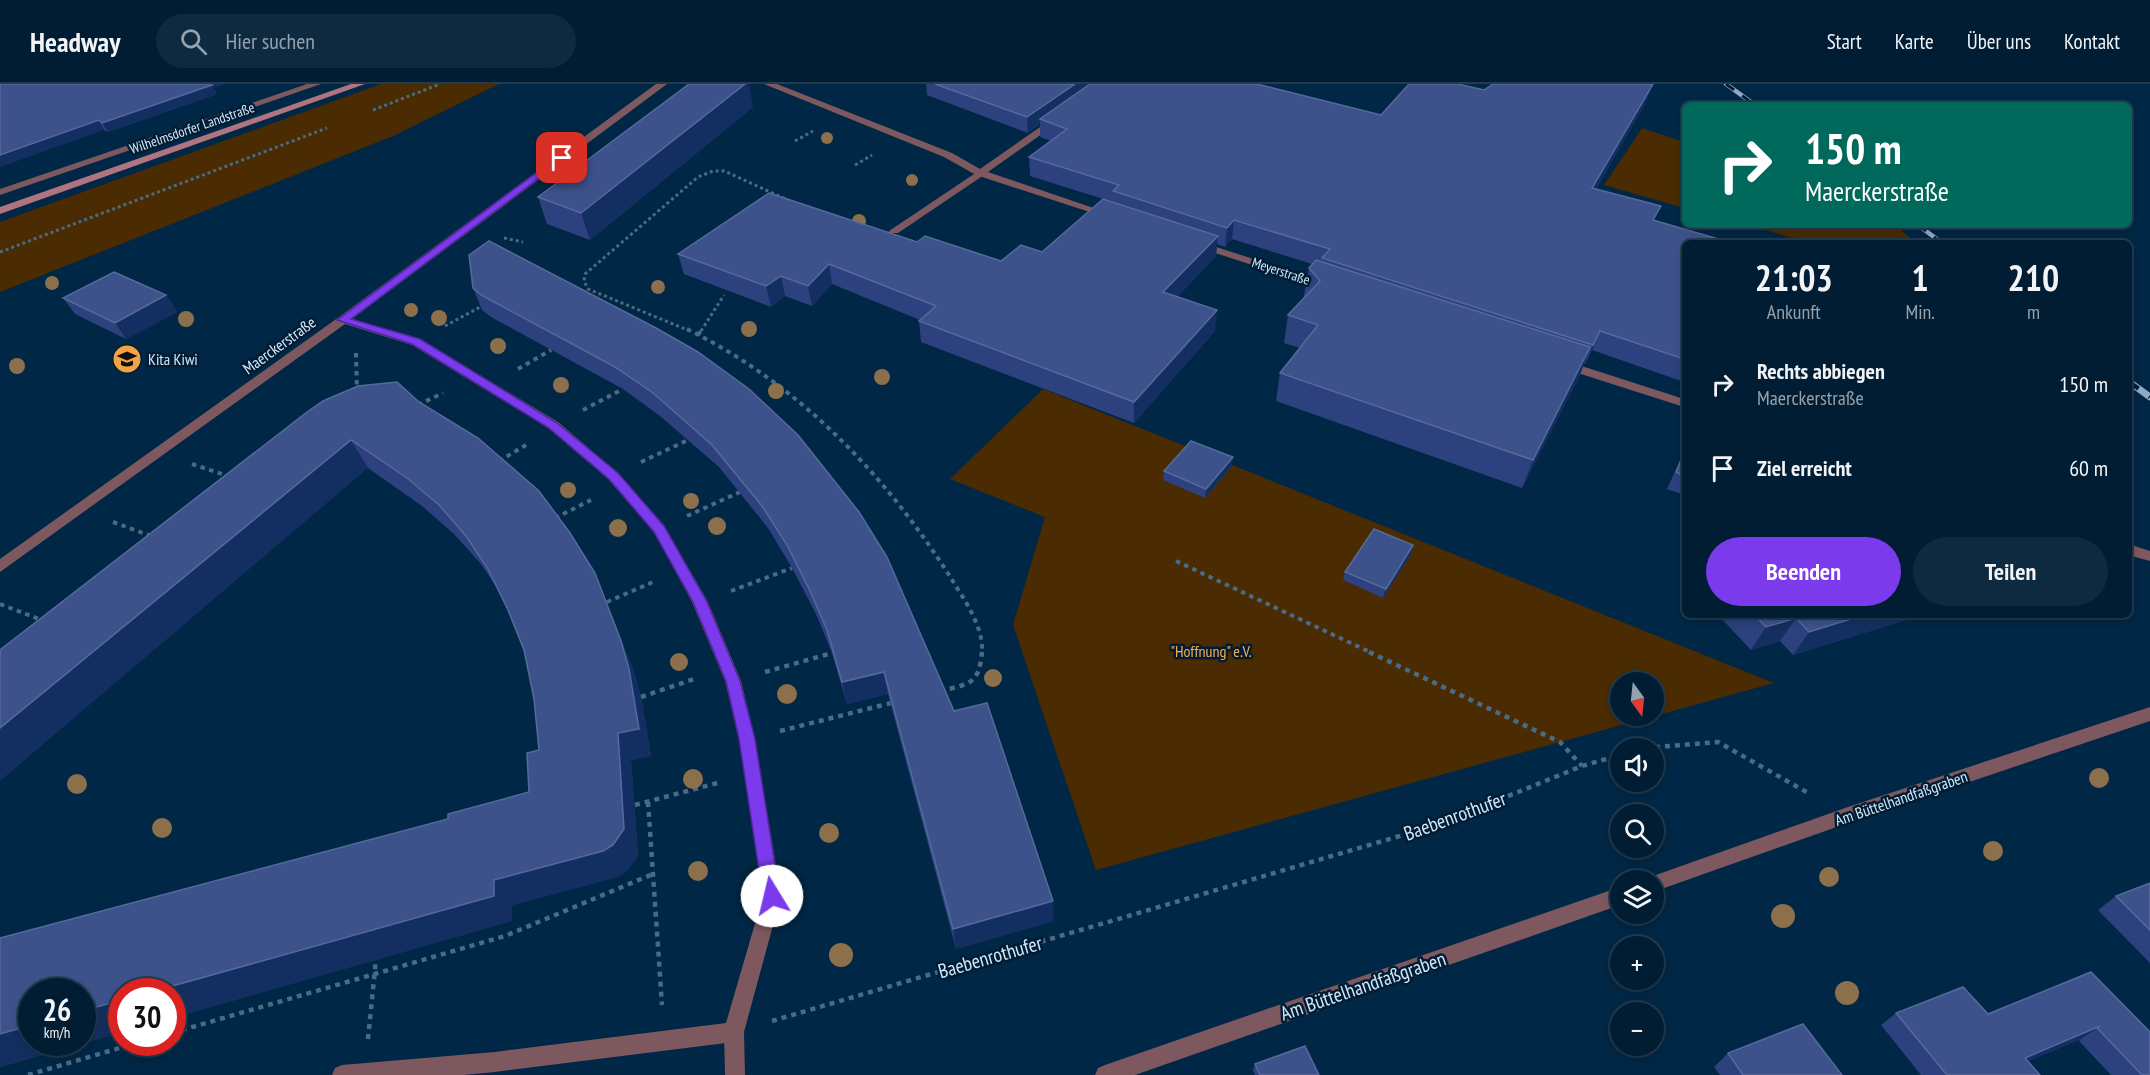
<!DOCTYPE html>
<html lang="de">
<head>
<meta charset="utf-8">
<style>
  :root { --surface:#001d34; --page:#0e2a40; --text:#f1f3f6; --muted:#95a2ac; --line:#223b4f; --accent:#7c3aed }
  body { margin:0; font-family:"PT Sans Narrow",sans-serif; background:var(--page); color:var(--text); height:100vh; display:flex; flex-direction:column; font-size:22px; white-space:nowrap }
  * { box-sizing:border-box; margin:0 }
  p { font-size:20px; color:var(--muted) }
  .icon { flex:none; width:33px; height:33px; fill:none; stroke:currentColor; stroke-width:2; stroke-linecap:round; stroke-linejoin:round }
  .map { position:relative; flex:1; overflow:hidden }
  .side { position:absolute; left:1682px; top:156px; width:450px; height:378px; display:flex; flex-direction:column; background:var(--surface); border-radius:9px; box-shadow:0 3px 9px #0003,0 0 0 2px var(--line) }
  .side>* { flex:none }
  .top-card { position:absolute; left:1682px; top:18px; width:450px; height:126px; border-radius:9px; box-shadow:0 3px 9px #0003,0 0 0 2px var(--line); background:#00695c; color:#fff; overflow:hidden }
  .needle { width:39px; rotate:165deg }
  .fabs { position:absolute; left:1610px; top:588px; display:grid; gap:12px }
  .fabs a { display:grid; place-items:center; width:54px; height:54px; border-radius:50%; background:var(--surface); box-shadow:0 3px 9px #0003,0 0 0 2px var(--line); font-size:30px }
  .speed { position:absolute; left:18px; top:894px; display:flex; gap:12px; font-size:30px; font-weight:700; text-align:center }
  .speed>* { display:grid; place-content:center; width:78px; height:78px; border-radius:50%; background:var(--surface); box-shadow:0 3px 9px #0003,0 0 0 2px var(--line); line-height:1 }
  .speed small { font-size:15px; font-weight:400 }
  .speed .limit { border:9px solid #d22; background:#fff; color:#111 }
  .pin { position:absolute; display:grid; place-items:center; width:51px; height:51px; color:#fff; margin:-26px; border-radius:12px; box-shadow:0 3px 9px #0006 }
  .me { position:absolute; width:66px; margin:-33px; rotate:351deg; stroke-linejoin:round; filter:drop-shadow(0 0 4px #0008) }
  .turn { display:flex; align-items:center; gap:21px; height:126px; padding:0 24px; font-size:27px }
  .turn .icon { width:78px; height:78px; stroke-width:2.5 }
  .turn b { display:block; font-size:42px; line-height:51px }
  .eta { display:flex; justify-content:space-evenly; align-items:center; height:102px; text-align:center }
  .eta b { font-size:36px; font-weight:600; line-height:42px }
  .primary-button { display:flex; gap:12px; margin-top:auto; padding:12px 24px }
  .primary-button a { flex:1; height:69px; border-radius:36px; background:var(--accent); color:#fff; font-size:24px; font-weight:600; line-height:69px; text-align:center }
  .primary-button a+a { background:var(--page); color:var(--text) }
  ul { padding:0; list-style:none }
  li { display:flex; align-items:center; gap:18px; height:84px; padding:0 24px }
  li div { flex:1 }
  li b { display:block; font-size:22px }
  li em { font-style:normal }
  header { display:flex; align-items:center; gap:36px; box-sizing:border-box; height:84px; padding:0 30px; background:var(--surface); border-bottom:2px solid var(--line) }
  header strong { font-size:28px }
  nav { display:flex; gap:33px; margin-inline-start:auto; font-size:21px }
  .search { width:420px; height:54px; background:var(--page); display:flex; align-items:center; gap:15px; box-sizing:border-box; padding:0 21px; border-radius:33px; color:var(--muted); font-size:22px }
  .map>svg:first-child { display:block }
  .green { fill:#4a2b02; fill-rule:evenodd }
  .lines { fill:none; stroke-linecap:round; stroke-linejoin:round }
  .path-far2 { stroke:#4a6b85; stroke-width:3; stroke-dasharray:3 3; stroke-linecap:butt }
  .path-far1 { stroke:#4a6b85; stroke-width:4; stroke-dasharray:4.5 4.5; stroke-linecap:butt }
  .path { stroke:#4a6b85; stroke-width:4.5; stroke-dasharray:5 5; stroke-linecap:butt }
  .lane { fill:#7d585f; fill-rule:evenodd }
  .street { fill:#7d585f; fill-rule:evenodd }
  .secondary { fill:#af747f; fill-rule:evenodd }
  .rail-far1-casing { stroke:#8faac1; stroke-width:4.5 }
  .rail-casing { stroke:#8faac1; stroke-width:7 }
  .rail-far1 { stroke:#011d34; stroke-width:3; stroke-dasharray:10; stroke-linecap:butt }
  .rail { stroke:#011d34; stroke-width:4.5; stroke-dasharray:13; stroke-linecap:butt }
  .tree { fill:#8b704b }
  .wall { fill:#2c417d }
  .shaded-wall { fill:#132f61 }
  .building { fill:#3d528a; stroke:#556a9c; stroke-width:1.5 }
  .route { fill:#7c3aed; stroke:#51269a; stroke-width:1.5 }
  .labels { text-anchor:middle; stroke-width:5; stroke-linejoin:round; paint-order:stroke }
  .far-street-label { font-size:14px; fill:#d2e7fb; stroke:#011d34 }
  .street-label { font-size:16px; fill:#d2e7fb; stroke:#011d34 }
  .poi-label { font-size:16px; fill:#d2e7fb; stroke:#011d34; text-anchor:start }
  .park-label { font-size:16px; fill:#fcac50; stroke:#011d34 }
  .near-street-label { font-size:20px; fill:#d2e7fb; stroke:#011d34 }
</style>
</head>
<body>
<header>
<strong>Headway</strong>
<div class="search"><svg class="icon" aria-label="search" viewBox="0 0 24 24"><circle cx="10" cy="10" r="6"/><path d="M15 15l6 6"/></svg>Hier suchen</div>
<nav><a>Start</a><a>Karte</a><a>Über uns</a><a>Kontakt</a></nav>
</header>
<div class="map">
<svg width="2150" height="991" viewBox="0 0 2150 991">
  <rect width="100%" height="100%" fill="#002745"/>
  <g class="green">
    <polygon points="381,0 499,0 393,52 0,208 0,138"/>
    <polygon points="1642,44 1684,58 1684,124 1604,101"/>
    <polygon points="1747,141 1894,141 1917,159 1811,159"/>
    <path d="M1043,305L1774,599L1096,786L1013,541L1045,433L950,395ZM1620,598H1653V632H1620Z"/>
  </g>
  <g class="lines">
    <g class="path-far2">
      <polyline points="373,26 440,0"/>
      <polyline points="795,57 813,47"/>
      <polyline points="855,81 872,71"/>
      <polyline points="504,154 523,158"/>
      <polyline points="0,168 327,44"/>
      <polyline points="445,242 482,222"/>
      <polyline points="690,247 588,205 584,197 585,190 698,93 713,87 724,87 788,116"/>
      <polyline points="701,247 724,211"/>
    </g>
    <g class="path-far1">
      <path d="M687,245C798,300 883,388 949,491C963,514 984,542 982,569"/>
      <polyline points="698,251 702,245"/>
      <polyline points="356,269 357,307"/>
      <polyline points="518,285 551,266"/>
      <polyline points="418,321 443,309"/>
      <polyline points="583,326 623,305"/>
      <polyline points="499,377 526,361"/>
      <polyline points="641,378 688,356"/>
      <polyline points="192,380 231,393"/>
      <polyline points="687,432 740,408"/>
      <polyline points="555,434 591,416"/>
      <polyline points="113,438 151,452"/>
      <polyline points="1176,477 1372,569"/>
      <polyline points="731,507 792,484"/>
      <polyline points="607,518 653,498"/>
      <polyline points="0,520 44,537"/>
    </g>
    <g class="path">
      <polyline points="1369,568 1560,658 1582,682"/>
      <polyline points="765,588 832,569"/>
      <path d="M940,607C969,600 979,601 982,568"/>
      <polyline points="641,613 697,594"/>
      <polyline points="780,647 895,618"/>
      <polyline points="1645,664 1718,658 1810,710"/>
      <polyline points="648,718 662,921"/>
      <polyline points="635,721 721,698"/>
      <polyline points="772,937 1437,741 1582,682 1620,671"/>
      <polyline points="183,946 186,930"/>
      <polyline points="172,949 505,852 653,790"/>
      <polyline points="368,955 376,875"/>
      <polyline points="28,991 140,958"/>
    </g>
    <g class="lane">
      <polygon points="980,86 984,87 984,91 898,149 890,149 889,147"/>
      <polygon points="734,938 741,941 744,948 745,991 725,991 724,948 727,941"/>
    </g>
    <g class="street">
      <polygon points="307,0 321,0 0,111 0,105"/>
      <polygon points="656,0 667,0 352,235 420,255 558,338 618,389 664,441 708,518 741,597 755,655 781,812 744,948 741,955 734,958 495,988 463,991 332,991 335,984 342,981 495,968 726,939 763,812 739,655 725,597 692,518 654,448 608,395 548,344 412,261 345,240 0,488 0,475 339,233"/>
      <polygon points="764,0 777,0 952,69 980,85 1053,34 1059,34 1059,38 988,88 1114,131 1109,134 1105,133 976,91 944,73"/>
      <polygon points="1198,157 1330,200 1332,202 1326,205 1322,204 1194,162 1194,158"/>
      <polygon points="1563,276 1684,315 1684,323 1559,283 1557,280 1559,277"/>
      <polygon points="2128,460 2150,467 2150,477 2128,471"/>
      <polygon points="2150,623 2150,637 1848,739 1653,808 1653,796 1645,796 1653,792 1848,723"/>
      <polygon points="1620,803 1620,821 1135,991 1095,991 1098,984 1105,981"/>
    </g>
    <polygon class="secondary" points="351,0 365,0 0,130 0,123"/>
    <g class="rail-far1-casing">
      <g id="rail-far1">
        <polyline points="1726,0 1755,21"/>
        <polyline points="1918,141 1942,159"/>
      </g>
    </g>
    <g class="rail-casing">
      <polyline id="rail" points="2128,297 2150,313"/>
    </g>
    <use href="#rail-far1" class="rail-far1"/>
    <use href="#rail" class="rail"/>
  </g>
  <g class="tree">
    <circle cx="827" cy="54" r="6"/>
    <circle cx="912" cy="96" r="6"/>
    <circle cx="859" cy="137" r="7"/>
    <circle cx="52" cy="199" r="7"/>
    <circle cx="658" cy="203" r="7"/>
    <circle cx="411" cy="226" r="7"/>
    <circle cx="439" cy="234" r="8"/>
    <circle cx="186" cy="235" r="8"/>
    <circle cx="749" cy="245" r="8"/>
    <circle cx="498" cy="262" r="8"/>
    <circle cx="17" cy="282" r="8"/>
    <circle cx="882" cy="293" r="8"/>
    <circle cx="561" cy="301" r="8"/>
    <circle cx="776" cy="307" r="8"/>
    <circle cx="568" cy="406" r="8"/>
    <circle cx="691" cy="417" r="8"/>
    <circle cx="717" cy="442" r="9"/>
    <circle cx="618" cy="444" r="9"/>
    <circle cx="679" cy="578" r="9"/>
    <circle cx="993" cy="594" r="9"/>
    <circle cx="787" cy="610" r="10"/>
    <circle cx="2099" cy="694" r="10"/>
    <circle cx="693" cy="695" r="10"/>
    <circle cx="77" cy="700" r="10"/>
    <circle cx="162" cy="744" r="10"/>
    <circle cx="829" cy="749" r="10"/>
    <circle cx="1993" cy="767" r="10"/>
    <circle cx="698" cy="787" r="10"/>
    <circle cx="1829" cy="793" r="10"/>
    <circle cx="1783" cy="832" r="12"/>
    <circle cx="841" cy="871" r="12"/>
    <circle cx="1847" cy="909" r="12"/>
  </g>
  <g class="wall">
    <polygon points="0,0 213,4 217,10 108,48 104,46"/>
    <polygon points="926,0 1088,0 1088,1 1381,31 1484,6 1646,18 1596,105 1655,137 1684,159 1684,298 1592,266 1585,280 1584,280 1580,291 1522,404 1276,317 1280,289 1300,264 1284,259 1288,231 1305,213 1304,211 1309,184 1312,180 1232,155 1225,163 1217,160 1216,172 1177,213 1215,247 1134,339 921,258 919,237 920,236 832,200 812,222 785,212 771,223 684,190 678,170 917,158 1001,177 1042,168 1103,115 1030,92 1029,73 1051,57 1040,53 1040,40 1028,49 927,11"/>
    <polygon points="753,23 590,156 547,140 538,113"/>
    <polygon points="473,204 656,244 954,627 1054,837 956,865 888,610 847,620 832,569 816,530 792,484 768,444 719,383 660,332 623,305 491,233 482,226"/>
    <polygon points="166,211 177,228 126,255 75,230 63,214"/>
    <polygon points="419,318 595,489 633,585 641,613 651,672 631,676 638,772 627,787 617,793 512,821 512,837 172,934 172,908 122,948 0,983 0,854 448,735 529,708 539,666 534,615 524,566 508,526 501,510 481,480 454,450 422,422 368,384 307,328"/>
    <polygon points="1684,368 1684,411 1667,405"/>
    <polygon points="1232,382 1205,414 1163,396 1164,387"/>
    <polygon points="1413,461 1411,470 1383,514 1343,496 1345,488"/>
    <polygon points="1718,531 1922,531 1793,571 1780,557 1751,566"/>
    <polygon points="2150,799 2150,879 2098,826 2116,812"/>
    <polygon points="2091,888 2150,991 2111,991 2079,957 2081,955 2028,977 2040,991 1921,991 1881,941 1896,929 1988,930"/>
    <polygon points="1728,969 1842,991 1720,991 1714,983"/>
    <polygon points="1255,980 1319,991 1255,991 1253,986"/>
  </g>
  <g class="shaded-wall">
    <polygon points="203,0 225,0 213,4 217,10 108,48 102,39"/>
    <polygon points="745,0 749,0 753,23 590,156 581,129"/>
    <polygon points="1075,0 1088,0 1088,5 1040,35 1040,40 1028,49 1027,33"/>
    <polygon points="1653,0 1646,18 1586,123 1592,104"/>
    <polygon points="99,36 104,46 0,83 0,71"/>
    <polygon points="1234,136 1232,155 1225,163 1227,144"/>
    <polygon points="1218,152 1216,172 1161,229 1163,208"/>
    <polygon points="829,180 832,200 812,222 808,202"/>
    <polygon points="781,192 785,212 771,223 766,202"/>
    <polygon points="166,211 177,228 126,255 115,239"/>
    <polygon points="1217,226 1215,247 1134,339 1134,318"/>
    <polygon points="1600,247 1592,266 1585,280 1593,261"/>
    <polygon points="1590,263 1580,291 1522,404 1533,376"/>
    <polygon points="351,356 368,384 0,697 0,644"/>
    <polygon points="1233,373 1232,382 1205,414 1206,405"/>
    <polygon points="1413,461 1411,470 1383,514 1386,505"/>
    <polygon points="595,489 633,585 641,613 651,672 631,676 638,772 627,787 617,793 512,821 512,837 172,934 172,908 151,908 494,796 603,767"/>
    <polygon points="1864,531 1922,531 1793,571 1809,548"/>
    <polygon points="1796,534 1780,557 1751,566 1766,543"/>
    <polygon points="884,588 888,610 847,620 842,598"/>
    <polygon points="1053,817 1054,837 956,865 953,845"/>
    <polygon points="122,916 122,948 0,983 0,950 32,941 32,958 82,958 82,927"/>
    <polygon points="2100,942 2081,955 2008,986 2025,974"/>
  </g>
  <g class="building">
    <polygon points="0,0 209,0 212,1 102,39 99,36 0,71"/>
    <polygon points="689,0 745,0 581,129 538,113"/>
    <polygon points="935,0 1075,0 1027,33"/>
    <polygon points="1090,0 1257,0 1381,31 1409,0 1458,0 1484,6 1493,0 1653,0 1592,104 1661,122 1653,136 1732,159 1684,159 1684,275 1600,247 1593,261 1322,174 1330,165 1234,136 1227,144 1113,107 1119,101 1029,73 1067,45 1040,35"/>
    <polygon points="769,109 917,158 925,152 1001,177 1021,161 1042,168 1103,115 1218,152 1163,208 1217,226 1134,318 919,237 936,222 829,180 808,202 781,192 766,202 678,170"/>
    <polygon points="489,157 656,244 698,268 749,305 798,351 859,428 887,473 954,627 987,619 1053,817 953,845 884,588 842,598 827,546 810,507 787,461 762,422 712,361 653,309 615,283 481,211 473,204 469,171"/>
    <polygon points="1316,176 1590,263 1533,376 1280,289 1318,241 1288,231 1320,197 1309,184"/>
    <polygon points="114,188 166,211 115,239 63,214"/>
    <polygon points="397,298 419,318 478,354 539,407 570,449 595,489 621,557 629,585 639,645 618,649 624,745 613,761 603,767 494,796 494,812 151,908 122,908 122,916 82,927 82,908 32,908 32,941 0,950 0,854 448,735 448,730 529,708 527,669 539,666 534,615 524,566 508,526 488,485 466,452 439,421 407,394 351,356 0,644 0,566 307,328 323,317 358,302"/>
    <polygon points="1191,357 1233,373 1206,405 1164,387"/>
    <polygon points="1684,369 1684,392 1676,388"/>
    <polygon points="1374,445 1413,461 1386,505 1345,488"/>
    <polygon points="1754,531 1864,531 1809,548 1796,534 1766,543"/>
    <polygon points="2150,799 2150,846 2116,812"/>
    <polygon points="2091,888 2150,948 2150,991 2142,991 2097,944 2100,942 2025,974 2040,991 1947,991 1896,929 1963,903 1988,930"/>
    <polygon points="1803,940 1842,991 1743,991 1728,969"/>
    <polygon points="1305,962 1319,991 1260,991 1255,980"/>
  </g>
  <polygon class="route" points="559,72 566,74 351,235 420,255 557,339 618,389 664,442 707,518 740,597 755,655 780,812 778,818 772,820 766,818 763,812 739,655 726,597 693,518 654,448 609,395 549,344 412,260 337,236"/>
  <defs>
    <g id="school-disc" transform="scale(1.5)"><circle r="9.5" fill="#f4a344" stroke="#011d34"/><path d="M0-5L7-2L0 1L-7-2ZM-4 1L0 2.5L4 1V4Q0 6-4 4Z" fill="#111"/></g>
  </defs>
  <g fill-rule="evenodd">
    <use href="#school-disc" x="127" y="275"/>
  </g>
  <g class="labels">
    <g class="far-street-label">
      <text transform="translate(192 44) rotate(-19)" y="5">Wilhelmsdorfer Landstraße</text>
      <text transform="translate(1281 187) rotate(18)" y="5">Meyerstraße</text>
    </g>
    <g class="street-label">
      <text transform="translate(279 261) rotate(-36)" y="6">Maerckerstraße</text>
      <text transform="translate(1901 714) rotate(-19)" y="6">Am Büttelhandfaßgraben</text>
    </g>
    <g class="poi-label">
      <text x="148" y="281">Kita Kiwi</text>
    </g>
    <g class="park-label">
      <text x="1211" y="573">"Hoffnung" e.V.</text>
    </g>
    <g class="near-street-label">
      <text transform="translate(1455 732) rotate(-20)" y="7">Baebenrothufer</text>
      <text transform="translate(990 873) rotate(-16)" y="7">Baebenrothufer</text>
      <text transform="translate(1363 902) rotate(-19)" y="7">Am Büttelhandfaßgraben</text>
    </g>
  </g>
</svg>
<div class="fabs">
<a><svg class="needle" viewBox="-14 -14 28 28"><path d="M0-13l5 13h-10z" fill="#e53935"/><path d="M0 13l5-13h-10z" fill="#95a2ac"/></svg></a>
<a><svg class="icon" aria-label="sound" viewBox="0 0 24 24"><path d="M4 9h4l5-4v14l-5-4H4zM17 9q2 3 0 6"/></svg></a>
<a><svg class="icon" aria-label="search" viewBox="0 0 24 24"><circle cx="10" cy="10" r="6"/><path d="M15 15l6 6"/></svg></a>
<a><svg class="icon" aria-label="layers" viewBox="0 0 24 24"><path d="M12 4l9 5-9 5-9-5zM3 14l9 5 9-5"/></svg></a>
<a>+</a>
<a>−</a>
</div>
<div class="speed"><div>26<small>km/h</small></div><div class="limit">30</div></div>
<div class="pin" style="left:562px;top:74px;background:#d93025"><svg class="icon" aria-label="arrive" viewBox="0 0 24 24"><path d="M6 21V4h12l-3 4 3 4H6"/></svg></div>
<svg class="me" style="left:772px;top:812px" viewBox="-20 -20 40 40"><circle r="19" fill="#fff"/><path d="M0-13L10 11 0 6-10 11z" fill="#7c3aed"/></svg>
<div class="top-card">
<div class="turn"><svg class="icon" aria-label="right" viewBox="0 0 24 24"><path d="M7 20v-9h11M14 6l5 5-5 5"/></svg><div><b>150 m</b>Maerckerstraße</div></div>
</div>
<section class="side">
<div class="eta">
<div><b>21:03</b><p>Ankunft</p></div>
<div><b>1</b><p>Min.</p></div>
<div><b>210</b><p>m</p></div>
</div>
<ul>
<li><svg class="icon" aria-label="right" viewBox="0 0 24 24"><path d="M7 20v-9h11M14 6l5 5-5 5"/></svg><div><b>Rechts abbiegen</b><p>Maerckerstraße</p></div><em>150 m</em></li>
<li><svg class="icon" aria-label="arrive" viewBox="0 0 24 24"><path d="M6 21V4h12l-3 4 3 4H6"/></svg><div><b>Ziel erreicht</b></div><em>60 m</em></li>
</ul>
<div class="primary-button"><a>Beenden</a><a>Teilen</a></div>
</section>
</div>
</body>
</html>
